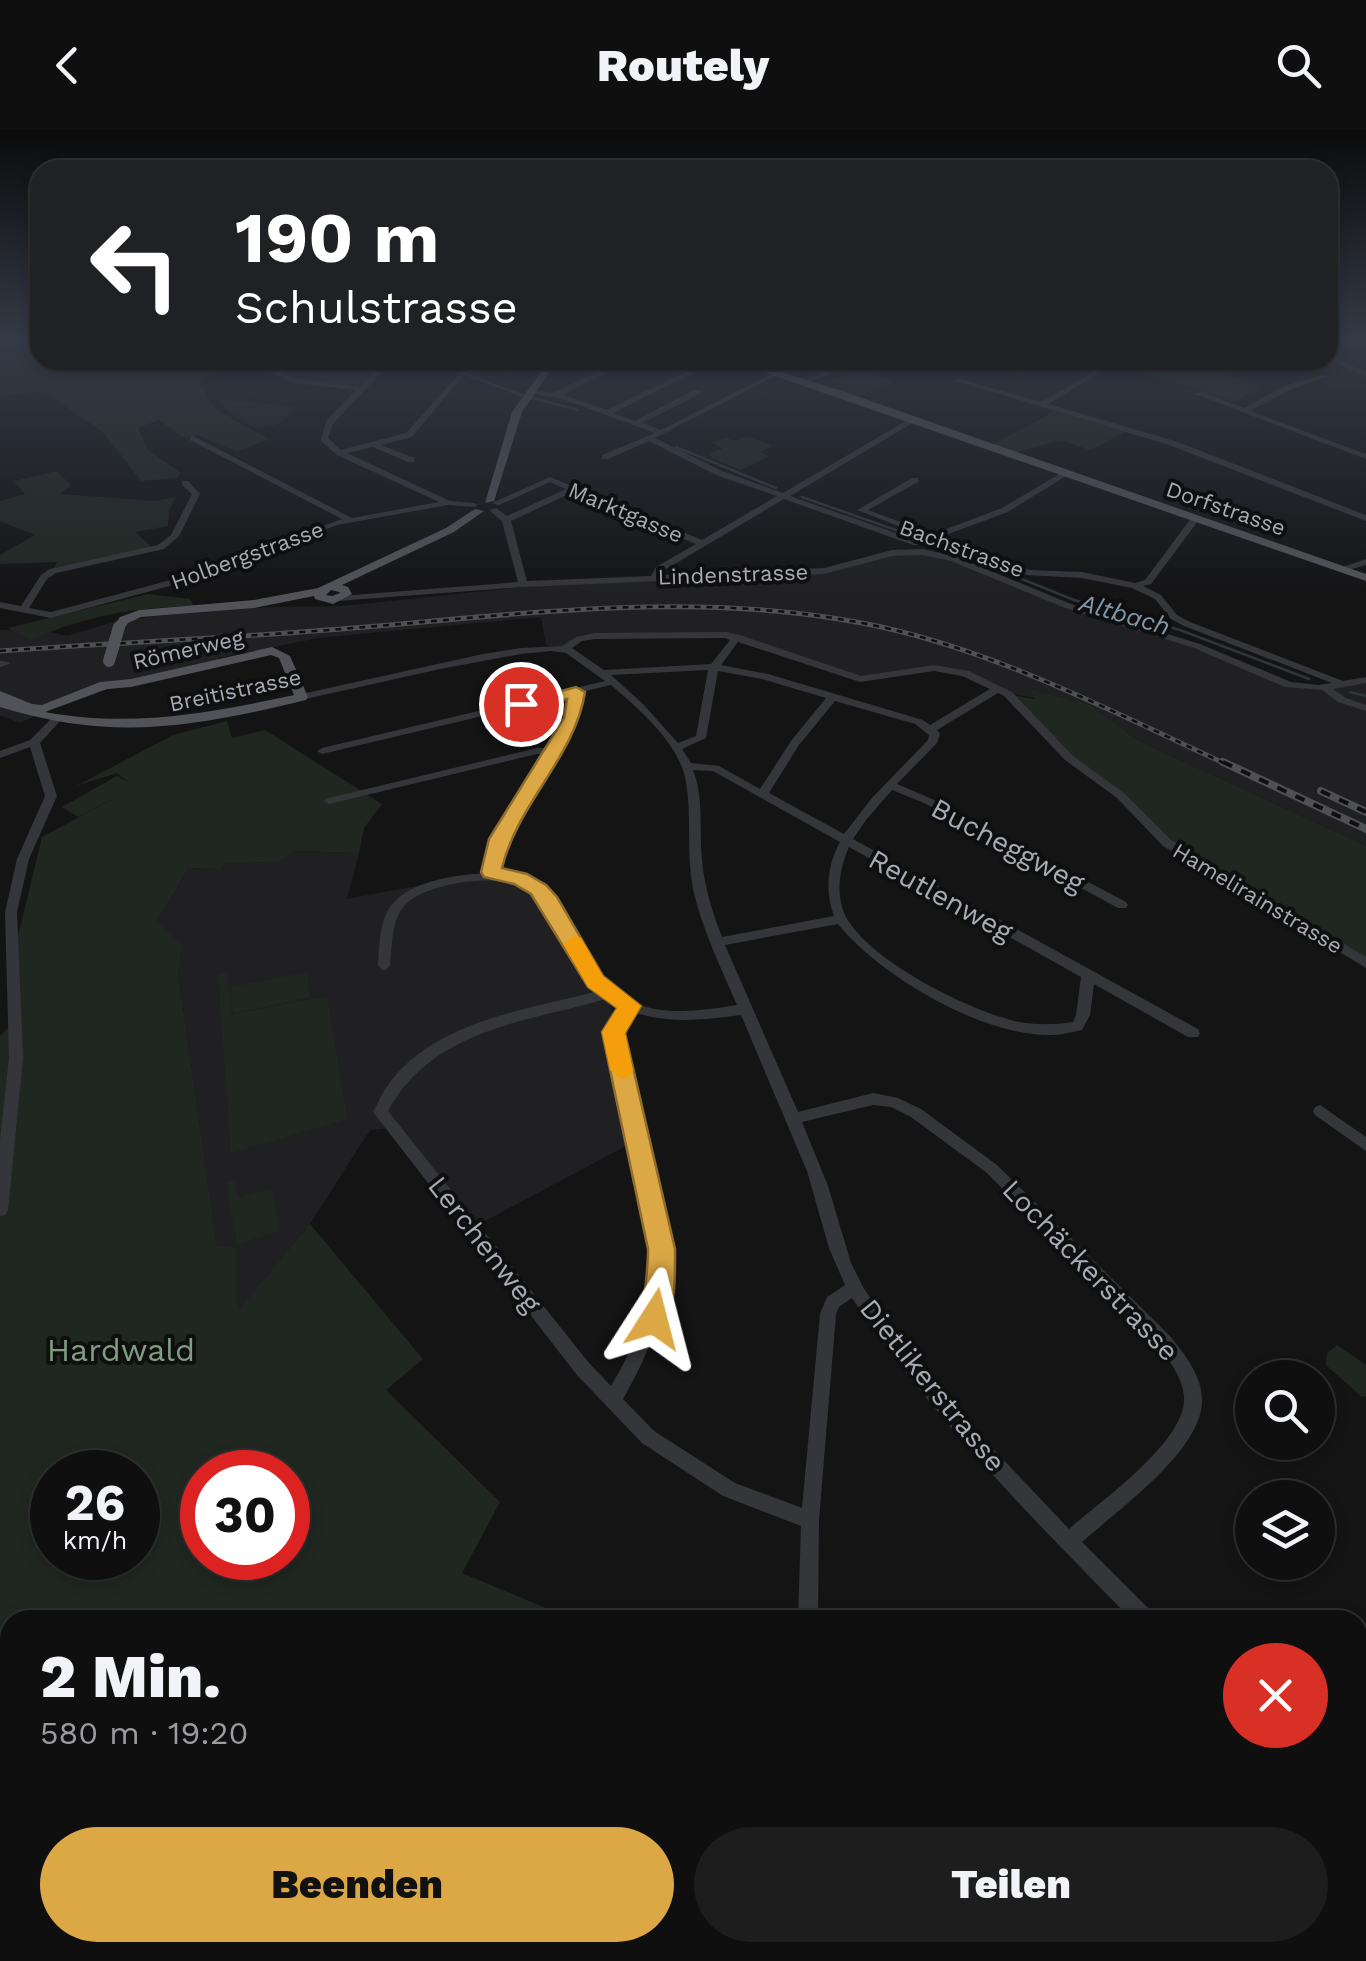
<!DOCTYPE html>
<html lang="de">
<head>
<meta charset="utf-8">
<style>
  :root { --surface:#0f0f10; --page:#1d1d1e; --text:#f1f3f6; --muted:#9b9c9f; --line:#2f2f30; --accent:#dca845 }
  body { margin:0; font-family:"Work Sans",sans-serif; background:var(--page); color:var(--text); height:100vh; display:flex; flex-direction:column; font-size:38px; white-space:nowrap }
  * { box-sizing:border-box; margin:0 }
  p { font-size:32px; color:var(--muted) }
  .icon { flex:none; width:55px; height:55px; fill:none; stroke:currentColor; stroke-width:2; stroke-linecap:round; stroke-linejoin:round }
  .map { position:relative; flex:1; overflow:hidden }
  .details { position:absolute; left:0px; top:1480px; width:1368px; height:352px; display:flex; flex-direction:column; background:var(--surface); border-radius:30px 30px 0 0; box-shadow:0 5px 15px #0003,0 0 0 2px var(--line) }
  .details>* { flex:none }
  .top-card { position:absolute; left:30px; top:30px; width:1308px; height:210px; border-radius:30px; box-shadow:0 5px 15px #0003,0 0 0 2px var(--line); background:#202124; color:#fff; overflow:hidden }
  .fabs { position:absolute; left:1235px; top:1230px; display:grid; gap:20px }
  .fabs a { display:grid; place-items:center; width:100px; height:100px; border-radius:50%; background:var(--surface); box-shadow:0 5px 15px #0003,0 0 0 2px var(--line); font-size:50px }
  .speed { position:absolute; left:30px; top:1320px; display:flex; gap:20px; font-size:50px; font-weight:700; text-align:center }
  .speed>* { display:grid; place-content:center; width:130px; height:130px; border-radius:50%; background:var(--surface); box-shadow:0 5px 15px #0003,0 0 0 2px var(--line); line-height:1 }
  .speed small { font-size:25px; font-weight:400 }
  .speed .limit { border:15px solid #d22; background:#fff; color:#111 }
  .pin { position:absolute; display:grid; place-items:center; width:85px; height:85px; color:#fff; margin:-42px; border:5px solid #fff; border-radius:50%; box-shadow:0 2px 10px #0007 }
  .me { position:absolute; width:110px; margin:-55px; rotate:9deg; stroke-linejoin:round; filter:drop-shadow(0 0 8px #0008) }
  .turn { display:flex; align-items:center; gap:35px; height:210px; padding:0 40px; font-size:45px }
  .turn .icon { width:130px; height:130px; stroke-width:2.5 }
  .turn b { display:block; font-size:70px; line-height:85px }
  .round { display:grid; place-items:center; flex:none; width:105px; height:105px; border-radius:52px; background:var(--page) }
  .headline { display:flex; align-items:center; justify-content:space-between; height:170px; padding:0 40px }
  h1 { font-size:60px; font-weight:800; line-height:75px }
  .button { display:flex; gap:20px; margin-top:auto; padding:20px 40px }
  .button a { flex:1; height:115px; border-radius:60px; background:var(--accent); color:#111; font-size:40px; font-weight:800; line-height:115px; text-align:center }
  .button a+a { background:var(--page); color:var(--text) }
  header { display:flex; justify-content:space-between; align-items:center; height:130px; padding:0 40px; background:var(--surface); font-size:45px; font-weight:800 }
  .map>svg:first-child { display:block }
  .built { fill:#202022 }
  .green { fill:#202721; fill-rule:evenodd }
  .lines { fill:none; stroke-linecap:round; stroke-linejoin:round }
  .stream { stroke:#2e363c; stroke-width:2.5 }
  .minor { fill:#35363a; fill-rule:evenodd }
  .major { fill:#525358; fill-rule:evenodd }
  .rail-far1-casing { stroke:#4e5054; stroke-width:5 }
  .rail-casing { stroke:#4e5054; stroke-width:8 }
  .rail-far1 { stroke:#0f0f10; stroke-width:2.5; stroke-dasharray:6; stroke-linecap:butt }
  .rail { stroke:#0f0f10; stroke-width:4; stroke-dasharray:10; stroke-linecap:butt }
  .major-bridge { stroke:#525358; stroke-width:12 }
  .route { fill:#dca845; stroke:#8f6d2d; stroke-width:2.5 }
  .slow { fill:#f59e0b }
  .labels { text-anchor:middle; stroke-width:8; stroke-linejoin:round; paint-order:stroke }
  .far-street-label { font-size:22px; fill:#a7abb4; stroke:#0f0f10 }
  .far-water-label { font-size:25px; font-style:italic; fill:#8298ab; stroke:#0f0f10 }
  .street-label { font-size:28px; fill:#a7abb4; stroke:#0f0f10 }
  .near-park-label { font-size:32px; fill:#809d82; stroke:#0f0f10 }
</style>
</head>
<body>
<header><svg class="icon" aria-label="back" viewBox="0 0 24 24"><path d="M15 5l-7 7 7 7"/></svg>Routely<svg class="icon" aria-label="search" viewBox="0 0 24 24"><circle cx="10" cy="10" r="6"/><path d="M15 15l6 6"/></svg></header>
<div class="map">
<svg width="1366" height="1831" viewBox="0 0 1366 1831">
  <rect width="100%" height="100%" fill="#141415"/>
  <g class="built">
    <polygon points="253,230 383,230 358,256 297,251"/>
    <polygon points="861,238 894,252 859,266 824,253"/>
    <polygon points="218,270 297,276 279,294 258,299 236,288"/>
    <polygon points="930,423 1305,558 1366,550 1366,716 1139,611 1090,575 1008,564 944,538 868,549 737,507 585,507 565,519 546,515 541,487 318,508 219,528 214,537 77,566 20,593 0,585 0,500 42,500 67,506 114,492 157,486 270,477 342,476 534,456 824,441 880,426"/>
    <polygon points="295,721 359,723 347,769 491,742 530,753 608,863 637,1010 472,1098 393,998 370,1000 310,1094 237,1183 237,1119 217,1117 178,840 183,816 157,790 189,738 220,739 226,733 278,732"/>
  </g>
  <g class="green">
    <polygon points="0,209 40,209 40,230 230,230 222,232 199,253 213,277 268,309 237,322 198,305 183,307 159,290 138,298 148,320 181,343 177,348 141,351 103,302 43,261 0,266"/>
    <polygon points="1175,231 1261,256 1236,272 1148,245"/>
    <polygon points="1055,281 1125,302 1090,320 1060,310 1014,323 992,315"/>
    <polygon points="747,306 773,316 760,322 769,326 741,340 710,327 709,323 723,319 712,312 726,308 736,311"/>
    <polygon points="57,341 71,355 59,364 156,371 176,367 169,380 168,396 135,402 154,419 53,441 57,432 0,434 0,425 35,405 0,391 0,371 25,364 14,351"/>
    <path d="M148,464L190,469L194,476C136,477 84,486 31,510L8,498Z"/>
    <polygon points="1031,560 1090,575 1139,611 1366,716 1366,833 1196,733 1121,666 1083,640 1008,564 1034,569"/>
    <path d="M227,591L232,608L265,600L382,674L364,698L359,723L295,721L278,732L226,733L220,739L189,738L157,790L183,816L178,841L217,1116L237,1118V1182L310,1094L423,1229L386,1260L500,1372L462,1443L575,1490H10V1822H1358V1544L1366,1539V1831H0V906L18,888L17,810L42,707L135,657L78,687L62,677L117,646L130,653L117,643L76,656L173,605ZM52,1342H138V1428H52ZM202,1342H288V1428H202Z"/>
    <polygon points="307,842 310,867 233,883 231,857"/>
    <polygon points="227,843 231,885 327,866 347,989 231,1023 218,845"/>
    <polygon points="235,1050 239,1068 271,1058 280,1101 237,1114 226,1053"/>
    <polygon points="1337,1215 1366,1235 1366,1266 1362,1267 1326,1235 1327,1223"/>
  </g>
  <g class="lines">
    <g class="stream">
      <polyline points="428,230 521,265 578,280"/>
      <polyline points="676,317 776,358"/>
      <polyline points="802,367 907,404"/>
      <polyline points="942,417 1074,470 1180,500 1309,549"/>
      <polyline points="1350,562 1366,566"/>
    </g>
    <g class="minor">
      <polygon points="1366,211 1366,215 1328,216 1328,212"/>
      <polygon points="1328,225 1366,242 1366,247 1328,229"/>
      <polygon points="246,230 255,230 298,249 360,257 386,230 393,230 333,294 328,308 341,320 406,303 457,246 461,246 461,248 412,307 381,315 414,328 414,332 408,332 373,317 347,323 450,371 474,373 478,375 474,377 448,375 337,395 199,448 51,488 0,478 0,472 21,476 41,445 50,439 158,415 171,405 192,364 182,355 182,351 188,351 200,364 179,406 164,419 56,443 47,449 29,478 51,482 193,444 342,389 190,310 190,306 193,306 352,388 439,372 337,325 321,311 326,291 356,260 293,253"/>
      <polygon points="474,230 484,230 469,236 466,234"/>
      <path d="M621,230H629L563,265L607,280L711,230H719L613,283L635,291L694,260H700V264L642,293L661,300L775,242H779V244L655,308L722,341L783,363L909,289L916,291L790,366L919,411V415H913L784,369L663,441L660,445L824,438L892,420L923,419L957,427L1071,474L1200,514L1291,552L1318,555L1332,553L1184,496L1171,489L1155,469L1132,458L1082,448L1026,445L857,380L912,348H918V352L868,380L933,404L1002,378L1063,342H1066V346L1008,382L940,407L1030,440L1082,442L1135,453L1145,450L1192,387H1198V391L1151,454L1143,456L1161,465L1177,485L1190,492L1343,551L1366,547V553L1333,559L1346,568L1366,575V581L1338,572L1322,560L1285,557L1194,518L1065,478L951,431L923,425L892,426L824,444L523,457L337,471V467L340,466L518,452L502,391L489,380L496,378L507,386L566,359L550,352L499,375L492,373L550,347L702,410L777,366L716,345L649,311L608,329H602V325L655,303L562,269L527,262L531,260L554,263ZM573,362L696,414L656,437L651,446L527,451L511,391Z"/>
      <polygon points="852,230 861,230 807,254 800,252"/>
      <polygon points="1113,230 1121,230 1048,274 1175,311 1366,385 1366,391 1169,315 953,250 959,249 1041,272"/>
      <polygon points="1323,245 1329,246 1292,259 1250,281 1366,324 1366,329 1195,264 1202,262 1244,278 1286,255"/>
      <polygon points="1366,429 1366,435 1341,442 1337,439"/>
      <path d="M726,502L740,505L861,546L934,535L969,541L1012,562L1073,626L1125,664L1171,710L1366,827V838L1163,716L1117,668L1065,630L1004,566L998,563L937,600L940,604L937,613L897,654L932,669L1126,772L1128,775L1126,778H1118L924,673L892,660L866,690L853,709L1198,899L1200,903L1198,907H1188L1094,854L1090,885L1082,900C1072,902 1061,905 1052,905C983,907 880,846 838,794L725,815L798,982L873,963L898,968L921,979L997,1035L1171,1207C1185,1225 1202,1246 1202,1270C1203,1320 1117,1381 1082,1412L1153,1483L1156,1490H1132C1032,1388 932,1288 852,1168L839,1177L836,1184L819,1390L818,1490H798L801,1396L723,1366L642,1313L577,1245L373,982C378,973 382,963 388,955C435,890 527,880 598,861C572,831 562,783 528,760C503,741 424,753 404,776C391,791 392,818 390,836L384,841L378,836C379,819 379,798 387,782C403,751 455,745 486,743L493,709L545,624H537L329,674L323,671L329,668L537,618H549L567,588L571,565L322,624L317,621L322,618L605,551L566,523L551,521L521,524L440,539L301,570L296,567L297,565L483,524L521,518L562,516L576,507L595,503ZM725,508L730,510L711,534L604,540L572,518L582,511L595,509ZM738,512L860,552L934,541L962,546L990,559L930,595L923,590L768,544L721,535ZM708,540L696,606L678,613L643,574L611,545ZM718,541L762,549L826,568L791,611L760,659L719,636L691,633L682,619L706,608ZM611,555C639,579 679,613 686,651C692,687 686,724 693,759C702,799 721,838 737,875C705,880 669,886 637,874C579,850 580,781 534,752C523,745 510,744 497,742L505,709L577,588L581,562ZM835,571L915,594L929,605L928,610L872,668L844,704L769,663L799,615ZM693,640L713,641L840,712C827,735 825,762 834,786L722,807C712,781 704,756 702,729C699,700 704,667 693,640ZM849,717L1081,847L1076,885L1073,892C1054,895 1037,895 1019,892C970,881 868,831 845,785C835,764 840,737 849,717ZM606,869L622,878L606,902L653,1119C652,1170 637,1213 611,1256L589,1233L388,981C432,899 526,892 606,869ZM633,882C669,894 704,890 741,885L807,1041L829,1118L845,1155L827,1167L820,1184L802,1378L735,1353L654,1301L623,1269C651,1221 668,1174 669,1119L620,902ZM873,975L891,977L911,987L987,1043L1159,1217C1170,1232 1182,1246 1184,1266C1188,1310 1101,1371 1069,1399L962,1286L893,1202L863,1157L851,1133L828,1056L802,992Z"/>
      <polygon points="0,531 9,532 10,534 0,537"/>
      <polygon points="56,587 61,590 40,613 57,666 29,729 17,782 23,928 8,1080 5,1085 0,1086 0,1010 9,928 5,782 17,729 45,666 30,617 0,628 0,621 30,610 52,588"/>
      <polygon points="1320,975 1366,1007 1366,1021 1315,985 1313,981 1315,977"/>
      <polygon points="1358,1689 1366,1693 1366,1719 1358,1715"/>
      <rect x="785" y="1822" width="22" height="9"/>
    </g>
    <g class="major">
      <polygon points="550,230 558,230 522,282 494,371 485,373 512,282"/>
      <polygon points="729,230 742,230 839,260 1366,444 1366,451"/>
      <path d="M475,379L484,381L454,402L342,455L348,457L352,464L333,474L315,469L314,466L254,478L141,487L128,493L123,500L113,497L120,487L139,480L254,470L318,458L446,398ZM331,460L339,462L340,463L332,466L326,465Z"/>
      <path d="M272,517L290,526L308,567L306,570C193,597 113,612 0,577V561L32,574L42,575L100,552L131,549ZM271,525L279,528L294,565C210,583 131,598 45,582L107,559L131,557Z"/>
    </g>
    <g class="rail-far1-casing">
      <path id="rail-far1" d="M0,521C126,512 252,507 378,496C539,482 701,462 862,493C989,517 1111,581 1228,635"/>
    </g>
    <g class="rail-casing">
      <g id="rail">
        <polyline points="1223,632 1366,699"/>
        <polyline points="1321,661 1366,682"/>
      </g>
    </g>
    <use href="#rail-far1" class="rail-far1"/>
    <use href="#rail" class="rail"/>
    <polyline class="major-bridge" points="109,531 119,497"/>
  </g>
  <linearGradient id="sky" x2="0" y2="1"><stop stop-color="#0b0b0c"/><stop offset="0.45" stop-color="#343a46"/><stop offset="1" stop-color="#343a46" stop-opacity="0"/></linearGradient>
  <rect width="1366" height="465" fill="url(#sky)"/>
  <path class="route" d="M576,557L585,562C575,627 517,674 502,738L527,744L546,755L557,767L603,846L641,876L625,903L675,1119C675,1146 676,1173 664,1198L654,1201L645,1198C640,1188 649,1137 648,1119L602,902L617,878L588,857L531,764L514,754L484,747L481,742L489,709L564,588L567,569L521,579L512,574Z"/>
  <polygon class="slow" points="574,806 581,808 603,846 641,876 625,903 633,940 630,946 622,949 610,940 602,902 617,878 588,857 563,814"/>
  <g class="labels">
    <g class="far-street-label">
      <text transform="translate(1226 378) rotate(19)" y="8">Dorfstrasse</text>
      <text transform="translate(626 382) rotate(23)" y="8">Marktgasse</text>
      <text transform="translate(962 418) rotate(20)" y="8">Bachstrasse</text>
      <text transform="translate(247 425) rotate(-20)" y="8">Holbergstrasse</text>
      <text transform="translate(733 444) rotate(-2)" y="8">Lindenstrasse</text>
      <text transform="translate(188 519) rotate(-13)" y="8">Römerweg</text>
      <text transform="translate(235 560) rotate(-12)" y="8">Breitistrasse</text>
      <text transform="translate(1258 768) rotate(31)" y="8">Hamelirainstrasse</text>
    </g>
    <g class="far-water-label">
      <text transform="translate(1125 484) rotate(16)" y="9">Altbach</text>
    </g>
    <g class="street-label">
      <text transform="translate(1008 715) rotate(28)" y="10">Bucheggweg</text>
      <text transform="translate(941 765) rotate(29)" y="10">Reutlenweg</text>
      <text transform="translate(485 1114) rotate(52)" y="10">Lerchenweg</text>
      <text transform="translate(1091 1140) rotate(46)" y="10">Lochäckerstrasse</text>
      <text transform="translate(933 1255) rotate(51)" y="10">Dietlikerstrasse</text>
    </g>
    <g class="near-park-label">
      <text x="121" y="1231">Hardwald</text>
    </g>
  </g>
</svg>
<div class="fabs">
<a><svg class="icon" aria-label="search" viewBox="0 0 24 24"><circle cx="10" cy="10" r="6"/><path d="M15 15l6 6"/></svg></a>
<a><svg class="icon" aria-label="layers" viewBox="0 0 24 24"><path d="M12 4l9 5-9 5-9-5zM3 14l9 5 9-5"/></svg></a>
</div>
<div class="speed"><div>26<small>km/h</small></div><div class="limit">30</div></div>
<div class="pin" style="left:521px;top:574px;background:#d93025"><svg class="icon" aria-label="arrive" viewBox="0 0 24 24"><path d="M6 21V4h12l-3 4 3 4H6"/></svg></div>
<svg class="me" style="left:654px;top:1189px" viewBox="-20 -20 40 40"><path d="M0-17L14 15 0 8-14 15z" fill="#dca845" stroke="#fff" stroke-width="4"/></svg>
<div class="top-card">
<div class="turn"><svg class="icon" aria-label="left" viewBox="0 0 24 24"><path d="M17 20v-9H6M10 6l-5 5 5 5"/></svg><div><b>190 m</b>Schulstrasse</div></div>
</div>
<section class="details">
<div class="headline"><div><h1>2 Min.</h1><p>580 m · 19:20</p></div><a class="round" style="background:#d93025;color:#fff"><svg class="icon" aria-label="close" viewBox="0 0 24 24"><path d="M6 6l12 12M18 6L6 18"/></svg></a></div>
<div class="button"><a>Beenden</a><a>Teilen</a></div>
</section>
</div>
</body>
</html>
